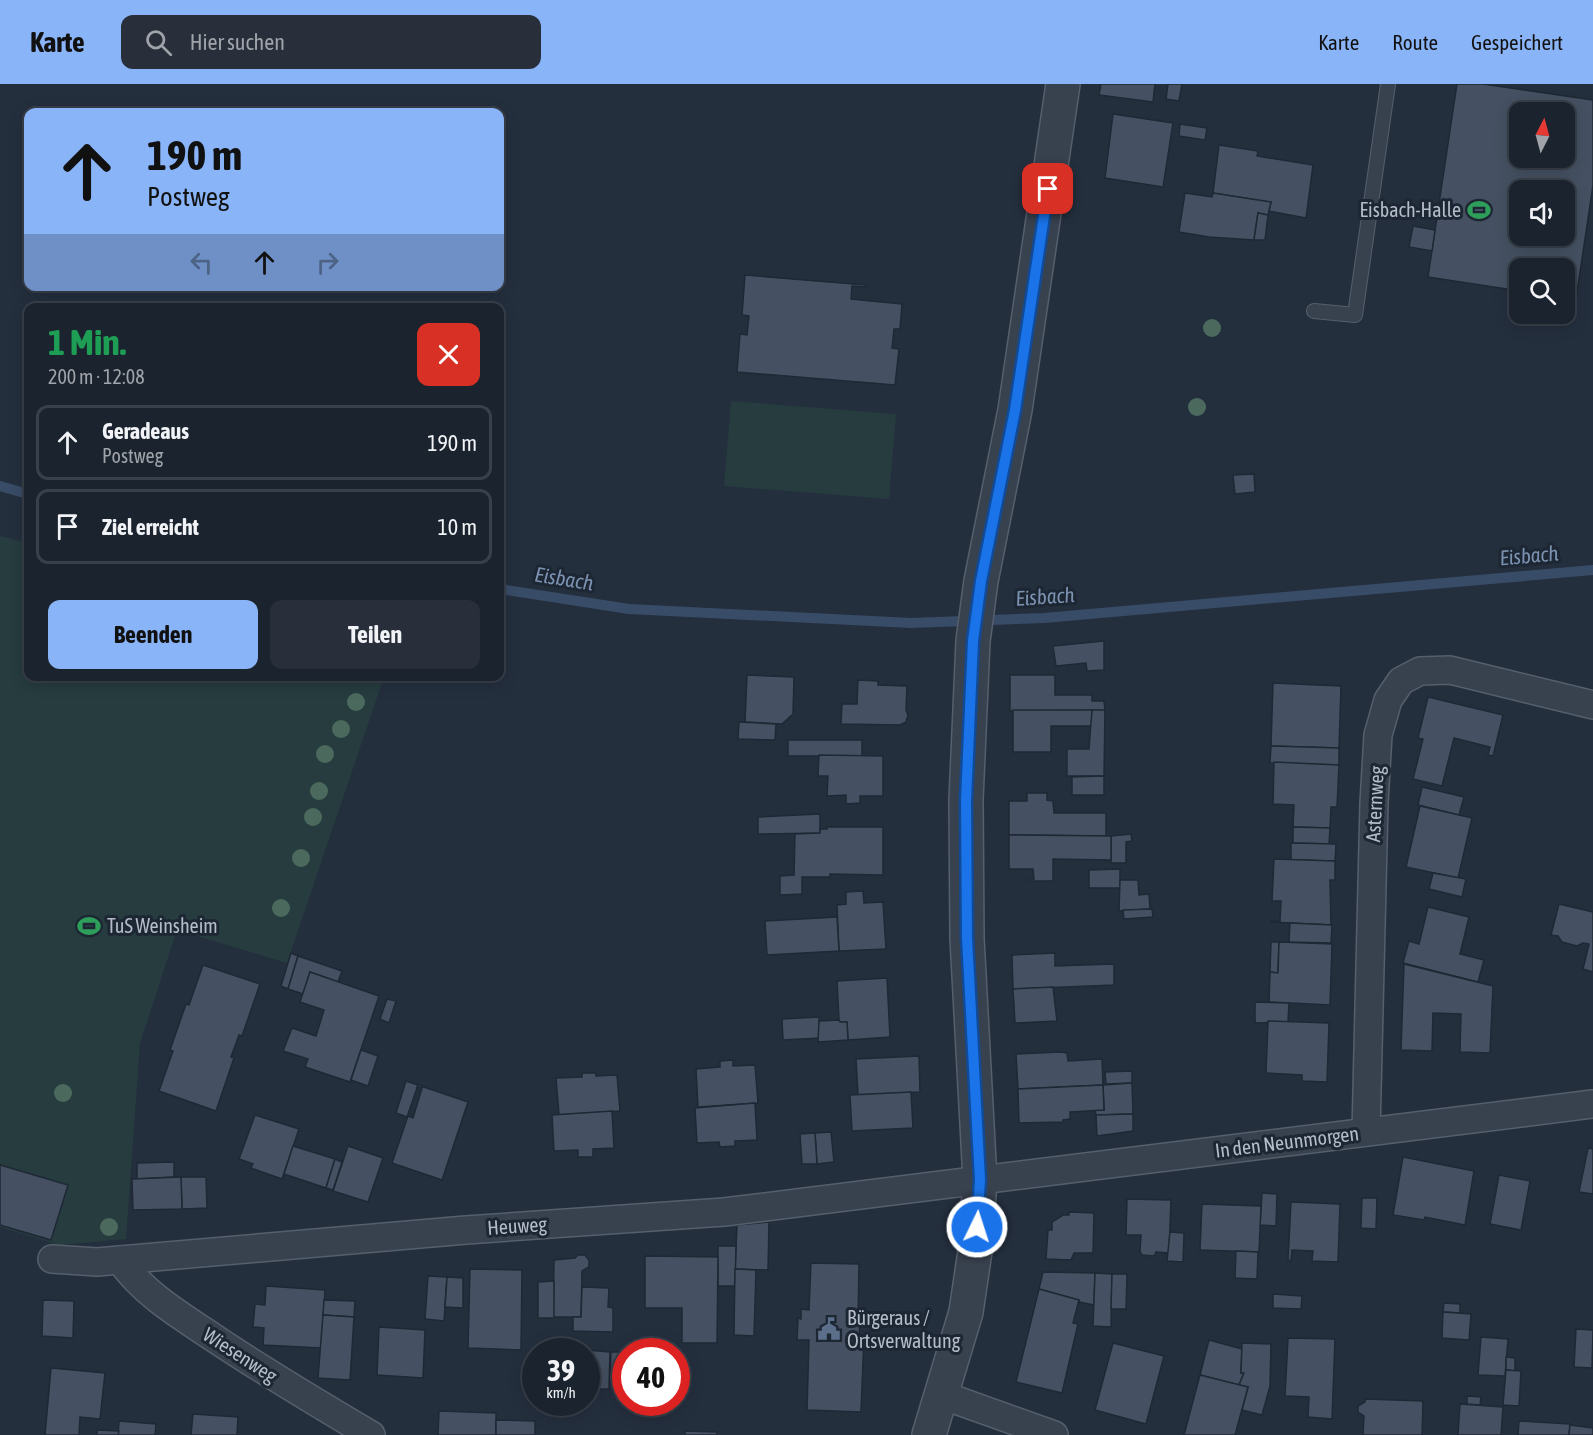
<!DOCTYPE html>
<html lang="de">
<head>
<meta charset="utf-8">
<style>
  :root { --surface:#1b232e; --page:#282f3a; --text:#f1f3f6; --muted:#a0a4aa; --line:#39404a; --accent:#8ab4f8 }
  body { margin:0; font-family:"Asap Condensed",sans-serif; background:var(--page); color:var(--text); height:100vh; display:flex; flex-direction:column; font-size:22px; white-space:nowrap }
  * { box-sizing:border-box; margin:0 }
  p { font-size:20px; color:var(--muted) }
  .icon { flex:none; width:33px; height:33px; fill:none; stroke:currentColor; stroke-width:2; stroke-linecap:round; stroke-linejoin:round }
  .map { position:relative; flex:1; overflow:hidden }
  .drawer { position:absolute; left:24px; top:219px; width:480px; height:378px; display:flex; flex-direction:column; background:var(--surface); border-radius:12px; box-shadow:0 3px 15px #0003,0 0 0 2px var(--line) }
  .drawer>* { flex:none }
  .top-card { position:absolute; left:24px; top:24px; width:480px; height:183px; border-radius:12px; box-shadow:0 3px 15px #0003,0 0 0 2px var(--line); background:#8ab4f8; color:#111; overflow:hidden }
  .needle { width:39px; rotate:6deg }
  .controls { position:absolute; left:1509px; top:18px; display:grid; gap:12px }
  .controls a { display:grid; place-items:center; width:66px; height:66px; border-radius:12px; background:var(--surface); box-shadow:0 3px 15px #0003,0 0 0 2px var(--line); font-size:30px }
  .speed { position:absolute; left:522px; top:1254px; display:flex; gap:12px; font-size:30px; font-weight:700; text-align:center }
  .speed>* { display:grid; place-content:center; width:78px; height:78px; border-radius:50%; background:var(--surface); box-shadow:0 3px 15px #0003,0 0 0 2px var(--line); line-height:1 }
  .speed small { font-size:15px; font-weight:400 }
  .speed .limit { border:9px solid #d22; background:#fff; color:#111 }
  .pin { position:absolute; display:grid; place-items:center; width:51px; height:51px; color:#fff; margin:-26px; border-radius:12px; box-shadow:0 3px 9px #0006 }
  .me { position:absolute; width:66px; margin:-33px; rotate:4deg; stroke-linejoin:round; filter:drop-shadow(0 0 4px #0008) }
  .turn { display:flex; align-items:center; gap:21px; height:126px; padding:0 24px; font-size:27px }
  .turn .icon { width:78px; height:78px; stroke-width:2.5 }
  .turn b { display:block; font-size:42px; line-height:51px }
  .lanes { display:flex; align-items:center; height:57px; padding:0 24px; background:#0003; justify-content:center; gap:30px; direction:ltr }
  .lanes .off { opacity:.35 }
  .round { display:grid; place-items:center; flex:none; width:63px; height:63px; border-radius:12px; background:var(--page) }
  .summary { display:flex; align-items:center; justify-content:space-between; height:102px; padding:0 24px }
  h1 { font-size:36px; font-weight:700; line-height:45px; color:#1e9e55 }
  .cta { display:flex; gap:12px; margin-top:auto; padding:12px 24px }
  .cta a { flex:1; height:69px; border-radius:12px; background:var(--accent); color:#111; font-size:24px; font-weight:700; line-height:69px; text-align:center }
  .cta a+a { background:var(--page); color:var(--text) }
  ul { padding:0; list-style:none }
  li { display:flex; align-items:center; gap:18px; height:75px; margin:0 12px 9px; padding:0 12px; border:3px solid var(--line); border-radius:12px }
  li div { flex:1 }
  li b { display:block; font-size:22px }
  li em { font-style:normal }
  header { display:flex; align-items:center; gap:36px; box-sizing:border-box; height:84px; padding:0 30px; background:var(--accent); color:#111 }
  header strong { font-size:28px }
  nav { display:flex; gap:33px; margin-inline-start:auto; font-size:21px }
  .search { width:420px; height:54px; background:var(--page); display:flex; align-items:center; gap:15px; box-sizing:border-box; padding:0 21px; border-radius:12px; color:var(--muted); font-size:22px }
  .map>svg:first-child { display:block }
  .green { fill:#263c3f }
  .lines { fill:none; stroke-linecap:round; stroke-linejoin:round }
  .stream { stroke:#394c67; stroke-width:10 }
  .building { fill:#455162; stroke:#1f2835; stroke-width:1.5; fill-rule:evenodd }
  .service-casing { stroke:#565f6c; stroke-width:16 }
  .minor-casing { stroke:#565f6c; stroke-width:30 }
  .tertiary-casing { stroke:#565f6c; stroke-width:36 }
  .service { stroke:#38414e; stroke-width:14 }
  .minor { stroke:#38414e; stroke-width:27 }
  .tertiary { stroke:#38414e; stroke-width:33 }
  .tree { fill:#4b6a5d }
  .route-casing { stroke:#114b97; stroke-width:15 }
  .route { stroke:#1a73e8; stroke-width:10 }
  .labels { text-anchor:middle; stroke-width:6; stroke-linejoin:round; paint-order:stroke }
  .poi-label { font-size:20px; fill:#b4bcc9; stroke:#1d2633; text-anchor:start }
  .street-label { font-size:20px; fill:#b4bcc9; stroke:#1d2633 }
  .water-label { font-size:21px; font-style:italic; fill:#7c92b1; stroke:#1d2633 }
</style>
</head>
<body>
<header>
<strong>Karte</strong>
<div class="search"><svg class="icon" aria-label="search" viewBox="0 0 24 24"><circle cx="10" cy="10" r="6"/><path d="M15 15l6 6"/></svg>Hier suchen</div>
<nav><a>Karte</a><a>Route</a><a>Gespeichert</a></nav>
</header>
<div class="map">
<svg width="1593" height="1351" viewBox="0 0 1593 1351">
  <rect width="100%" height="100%" fill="#242f3e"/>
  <g class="green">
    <polygon points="731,317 896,330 889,415 724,402"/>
    <polygon points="0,452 28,459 28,592 384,593 287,879 177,846 140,959 126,1155 60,1161 0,1143"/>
  </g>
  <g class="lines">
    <g class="stream">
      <polyline points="0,402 28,410"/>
      <polyline points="500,505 629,525 911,539 1044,534 1593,486"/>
    </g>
  </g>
  <g class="building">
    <polygon points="1101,0 1155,0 1153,18 1099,11"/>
    <polygon points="1168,0 1182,0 1179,17 1166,15"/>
    <path d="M1457,0H1483L1593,16V101L1576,215L1564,214V184H1520V207L1428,193ZM1520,28H1564V74H1520ZM1520,106H1564V152H1520Z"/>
    <polygon points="1113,30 1173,39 1163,103 1105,94"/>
    <polygon points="1180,40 1207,44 1205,56 1179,52"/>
    <polygon points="1219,61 1258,67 1257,72 1313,81 1306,134 1269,127 1271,118 1213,109"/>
    <polygon points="1185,109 1212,113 1213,109 1271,118 1268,131 1258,129 1254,156 1209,153 1179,148"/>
    <polygon points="1258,129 1268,131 1265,156 1254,156"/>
    <polygon points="1413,142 1435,146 1432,167 1409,163"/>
    <polygon points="745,191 866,201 866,203 852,202 851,215 902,220 900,245 894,245 892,264 899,265 895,301 737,288 740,250 747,251 749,232 742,231"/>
    <polygon points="1254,390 1255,408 1235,410 1233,391"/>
    <polygon points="1104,557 1104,586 1087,587 1086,579 1056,582 1053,562"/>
    <polygon points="747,591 794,593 793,630 782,640 745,638"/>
    <polygon points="1010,591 1055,591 1055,611 1092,611 1092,617 1104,617 1105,626 1010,627"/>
    <polygon points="858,596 878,597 878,601 907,602 906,626 908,631 906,638 900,641 841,640 842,620 857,620"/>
    <polygon points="1273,599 1341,602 1339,664 1271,662"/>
    <polygon points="1428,613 1503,631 1493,672 1488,671 1490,663 1454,654 1442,702 1413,695 1423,655 1418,654"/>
    <polygon points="1013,626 1092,626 1092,642 1051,642 1051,668 1013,668"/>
    <polygon points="1092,626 1105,626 1104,692 1067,692 1067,665 1089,665"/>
    <polygon points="739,638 776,640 775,656 738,655"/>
    <rect x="788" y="656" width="74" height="16"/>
    <polygon points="1271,662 1339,664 1339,681 1270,679"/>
    <polygon points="819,671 883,672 883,712 860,712 860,719 846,720 846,711 827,712 828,692 818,692"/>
    <polygon points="1274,678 1339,681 1337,723 1331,723 1330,744 1293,743 1294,721 1273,720"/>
    <polygon points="1104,692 1104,711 1072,711 1072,693"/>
    <polygon points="1422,703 1464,713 1459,731 1418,721"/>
    <polygon points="1027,709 1047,709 1047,716 1053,717 1054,729 1106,729 1106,752 1009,751 1009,717 1027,717"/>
    <polygon points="1420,722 1472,734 1458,794 1406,783"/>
    <polygon points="820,730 820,749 758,750 758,733"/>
    <polygon points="827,743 883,743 883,791 830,790 830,793 802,793 802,810 780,811 780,792 794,791 795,750 820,749 820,745 827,745"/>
    <polygon points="1293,743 1330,744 1329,760 1293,759"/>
    <polygon points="1131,750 1132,757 1126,758 1126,779 1111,779 1111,752"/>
    <polygon points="1009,751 1111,752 1111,776 1053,775 1053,797 1027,797 1027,795 1034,795 1033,785 1009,785"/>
    <polygon points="1291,759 1336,760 1335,777 1291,776"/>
    <polygon points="1274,775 1335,777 1335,796 1330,796 1331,841 1271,838 1271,837 1280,837 1281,817 1272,817"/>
    <polygon points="1120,785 1120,804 1089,804 1089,786"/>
    <polygon points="1433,789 1466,795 1462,813 1429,805"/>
    <polygon points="1120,796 1138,796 1139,811 1149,810 1150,825 1119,827"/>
    <polygon points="863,807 864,819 883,818 886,865 839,867 837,821 846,820 846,808"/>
    <polygon points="1559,820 1593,828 1593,888 1583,885 1589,860 1583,859 1577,862 1562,858 1558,852 1551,851"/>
    <polygon points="1428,823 1469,833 1460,870 1484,876 1478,898 1403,879 1409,857 1419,860"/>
    <polygon points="1152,825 1153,833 1124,835 1123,826"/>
    <polygon points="837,833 839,867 767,871 765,837"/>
    <polygon points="1290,839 1332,841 1331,859 1289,858"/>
    <polygon points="1271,858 1279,858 1278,889 1270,888"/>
    <polygon points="1279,858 1332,860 1330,921 1269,918 1270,888 1278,889"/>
    <polygon points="291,869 298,872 288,905 281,902"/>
    <polygon points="1055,869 1055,882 1114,880 1114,901 1013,905 1012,871"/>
    <polygon points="298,872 342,887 338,898 310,888 303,910 288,905"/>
    <polygon points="1404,880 1493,902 1490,969 1460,968 1461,930 1433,929 1432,967 1401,966"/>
    <polygon points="203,881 260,900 242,952 239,951 231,973 234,974 216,1027 159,1007 173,967 170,966 186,920 189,921"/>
    <polygon points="310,888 379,912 350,998 305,983 308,975 283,967 292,944 316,952 324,926 300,918"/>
    <polygon points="887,894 890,953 848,956 847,938 840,938 839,936 837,897"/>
    <polygon points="1053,903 1057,937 1015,939 1013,905"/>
    <polygon points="387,915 396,917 389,939 380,935"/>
    <polygon points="1255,918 1289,919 1288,938 1255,939"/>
    <polygon points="819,933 820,954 783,956 782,935"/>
    <polygon points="839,936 840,938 847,938 848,956 818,958 819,937"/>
    <polygon points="1268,937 1329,939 1327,998 1302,997 1302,991 1266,989"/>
    <polygon points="361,966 378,972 368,1002 351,996"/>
    <polygon points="1060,968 1067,969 1068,977 1102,975 1103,1001 1018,1005 1016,970"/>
    <polygon points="919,972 920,1008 858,1011 856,975"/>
    <polygon points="733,976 733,982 755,981 758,1019 698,1023 696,985 720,983 720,977"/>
    <polygon points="1132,987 1132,999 1106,1000 1105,988"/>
    <polygon points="582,989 596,989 596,992 617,991 620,1027 559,1031 556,994 582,993"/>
    <polygon points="406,997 418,1001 407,1033 396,1029"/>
    <polygon points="1132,999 1133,1030 1096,1031 1095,1026 1104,1026 1103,1001"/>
    <polygon points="418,1001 468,1018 442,1096 392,1079 408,1032 413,1034 422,1004 417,1003"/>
    <polygon points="1103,1001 1104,1026 1070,1028 1070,1035 1063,1036 1063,1038 1019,1039 1018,1005"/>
    <polygon points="911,1008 913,1044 852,1047 850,1011"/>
    <polygon points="755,1019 757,1056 735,1057 735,1062 720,1063 719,1058 697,1059 695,1024"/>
    <polygon points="612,1027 614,1064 593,1065 593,1073 578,1073 578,1066 554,1067 552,1031"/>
    <polygon points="1133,1030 1133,1047 1097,1052 1096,1031"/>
    <polygon points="255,1031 299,1045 282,1095 251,1084 253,1080 239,1075"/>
    <polygon points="831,1048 834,1078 817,1080 815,1049"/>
    <polygon points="815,1049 817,1080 802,1080 800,1050"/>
    <polygon points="293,1062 335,1075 326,1104 284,1090"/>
    <polygon points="348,1062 383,1074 368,1118 333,1107"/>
    <polygon points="1588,1064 1593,1065 1593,1110 1579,1108"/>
    <polygon points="1403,1073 1474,1087 1465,1141 1425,1133 1424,1136 1393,1131"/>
    <polygon points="335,1075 342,1078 333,1106 326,1104"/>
    <polygon points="174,1078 174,1093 137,1095 137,1079"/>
    <polygon points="0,1081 68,1101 51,1156 0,1141"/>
    <polygon points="1499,1091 1530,1097 1521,1146 1490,1140"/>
    <polygon points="181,1093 206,1093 207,1124 182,1125"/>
    <polygon points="181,1093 182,1125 133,1126 132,1095"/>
    <polygon points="1262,1109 1277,1110 1276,1142 1260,1141"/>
    <polygon points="1362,1114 1377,1114 1376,1145 1361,1144"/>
    <polygon points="1127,1115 1171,1116 1169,1169 1156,1168 1154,1172 1142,1171 1140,1167 1141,1151 1126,1151"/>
    <polygon points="1291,1118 1340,1120 1338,1178 1312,1177 1313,1167 1292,1166 1291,1177 1288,1176"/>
    <polygon points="1202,1120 1261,1122 1259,1168 1200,1166"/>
    <polygon points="1069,1128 1094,1129 1093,1169 1074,1169 1071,1176 1046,1175 1048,1146 1052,1146 1052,1138 1063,1131 1069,1131"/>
    <polygon points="769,1138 768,1186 735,1185 737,1141"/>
    <polygon points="1170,1148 1184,1149 1183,1178 1167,1177"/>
    <polygon points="718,1162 736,1162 735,1202 718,1202"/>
    <polygon points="1236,1167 1258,1168 1257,1195 1235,1194"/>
    <polygon points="578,1171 585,1171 589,1176 589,1183 582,1187 581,1233 553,1233 554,1176 575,1174"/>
    <polygon points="645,1172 718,1173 717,1259 682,1259 682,1224 645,1224"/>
    <polygon points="811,1179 859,1180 858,1236 860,1236 859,1254 864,1254 861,1328 807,1326 809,1256 797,1256 798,1234 801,1235 801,1225 809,1226"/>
    <polygon points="470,1185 522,1186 521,1266 468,1264"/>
    <polygon points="735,1185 756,1186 754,1252 734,1251"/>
    <polygon points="1043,1188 1095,1189 1094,1221 1079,1218 1079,1216 1039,1205"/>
    <polygon points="1095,1189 1112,1190 1111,1243 1093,1242"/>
    <polygon points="1112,1190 1127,1190 1126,1225 1111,1225"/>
    <polygon points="428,1192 447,1193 444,1237 425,1235"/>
    <polygon points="447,1193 463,1194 463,1224 445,1223"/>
    <polygon points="554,1197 554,1234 538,1234 538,1198"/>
    <polygon points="266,1202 325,1206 321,1264 263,1261 264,1244 253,1243 255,1220 265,1221"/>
    <polygon points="582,1203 609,1204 608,1223 613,1224 613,1248 573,1247 573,1233 581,1233"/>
    <polygon points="1039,1205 1079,1216 1073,1239 1078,1240 1062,1309 1016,1298"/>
    <polygon points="1273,1210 1302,1212 1301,1225 1273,1224"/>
    <polygon points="43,1216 74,1217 73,1254 42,1252"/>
    <polygon points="324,1216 355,1217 354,1233 323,1231"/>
    <polygon points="1444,1219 1460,1220 1460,1229 1443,1228"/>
    <polygon points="1443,1228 1471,1230 1469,1256 1442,1254"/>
    <polygon points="323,1231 354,1233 350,1296 318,1294"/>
    <polygon points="379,1243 425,1246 423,1294 377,1291"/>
    <polygon points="1576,1245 1593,1246 1592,1284 1574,1283"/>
    <polygon points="1481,1253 1508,1255 1505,1292 1478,1291"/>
    <polygon points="1288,1254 1335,1255 1332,1335 1308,1333 1309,1313 1285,1312"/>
    <polygon points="1209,1256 1242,1265 1241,1289 1244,1289 1239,1301 1200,1291"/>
    <polygon points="1113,1259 1164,1272 1146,1340 1095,1326"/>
    <polygon points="1242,1259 1271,1260 1270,1302 1262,1331 1242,1326 1248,1303 1239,1301 1244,1289 1241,1289"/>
    <polygon points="587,1266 610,1268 609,1305 586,1305"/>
    <polygon points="611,1268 626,1268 626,1305 613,1305 613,1296 610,1296"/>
    <polygon points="1506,1273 1515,1274 1515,1287 1506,1286"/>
    <polygon points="51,1284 105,1289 100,1335 80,1333 79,1351 45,1351"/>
    <polygon points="1506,1286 1521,1287 1519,1322 1503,1321"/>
    <polygon points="1200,1291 1248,1303 1235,1351 1184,1351"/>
    <polygon points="1467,1312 1481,1313 1480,1321 1467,1320"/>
    <polygon points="1365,1315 1423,1317 1422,1351 1363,1351 1364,1332 1358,1328 1358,1322 1365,1318"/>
    <polygon points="1460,1320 1503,1323 1501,1351 1458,1351"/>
    <polygon points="439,1327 496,1329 496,1351 438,1351"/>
    <polygon points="193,1330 238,1333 237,1351 191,1351"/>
    <polygon points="496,1336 535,1337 535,1351 496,1351"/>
    <polygon points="119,1337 156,1340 155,1351 118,1351"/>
    <polygon points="1519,1337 1570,1340 1569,1351 1518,1351"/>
    <polygon points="1570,1341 1593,1344 1593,1351 1569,1351"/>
    <polygon points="97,1346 119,1347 118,1351 97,1351"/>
    <polygon points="685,1347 717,1348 717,1351 685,1351"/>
  </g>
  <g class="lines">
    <g class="service-casing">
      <polyline id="service" points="1314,227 1355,231 1388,0"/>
    </g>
    <g class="minor-casing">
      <g id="minor">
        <polyline points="1366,1048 1374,719 1378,651 1388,616 1401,597 1420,587 1450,586 1593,621"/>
        <polyline points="52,1175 97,1178 466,1146 724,1128 1593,1020"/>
        <path d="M120,1176C143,1209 178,1230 211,1252C263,1287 317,1319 371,1351"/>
        <polyline points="942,1311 1054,1351"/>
      </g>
    </g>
    <g class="tertiary-casing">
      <polyline id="tertiary" points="929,1351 966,1228 975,1167 980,1096 967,854 966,716 973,557 981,497 1015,326 1063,0"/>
    </g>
    <use href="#service" class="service"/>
    <use href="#minor" class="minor"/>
    <use href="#tertiary" class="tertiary"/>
  </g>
  <g class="tree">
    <circle cx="1212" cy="244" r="9"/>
    <circle cx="1197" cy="323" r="9"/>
    <circle cx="356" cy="618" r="9"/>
    <circle cx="341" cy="645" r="9"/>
    <circle cx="325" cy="670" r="9"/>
    <circle cx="319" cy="707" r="9"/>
    <circle cx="313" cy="733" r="9"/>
    <circle cx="301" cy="774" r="9"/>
    <circle cx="281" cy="824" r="9"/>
    <circle cx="63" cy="1009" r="9"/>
    <circle cx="109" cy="1143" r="9"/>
  </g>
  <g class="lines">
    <g class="route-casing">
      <polyline id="route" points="977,1143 980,1096 967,854 966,716 973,557 981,497 1015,326 1048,105"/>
    </g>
    <use href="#route" class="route"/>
  </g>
  <defs>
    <g id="stadium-bare" transform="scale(1.8)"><path d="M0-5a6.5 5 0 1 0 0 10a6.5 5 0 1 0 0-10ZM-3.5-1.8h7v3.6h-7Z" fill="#2e9e5b" stroke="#1d2633" stroke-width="2.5" paint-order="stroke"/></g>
    <g id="civic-bare" transform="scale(1.8)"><path d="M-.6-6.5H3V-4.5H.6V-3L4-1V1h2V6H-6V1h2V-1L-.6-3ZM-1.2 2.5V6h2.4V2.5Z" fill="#5c6f8a" stroke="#1d2633" stroke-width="2.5" paint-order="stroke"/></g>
  </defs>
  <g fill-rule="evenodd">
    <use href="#stadium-bare" x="1479" y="126"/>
    <use href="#stadium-bare" x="89" y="842"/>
    <use href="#civic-bare" x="829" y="1245"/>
  </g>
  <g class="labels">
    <g class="poi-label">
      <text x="1461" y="133" text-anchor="end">Eisbach-Halle</text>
      <text x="107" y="849">TuS Weinsheim</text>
      <text x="847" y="1241">Bürgeraus /<tspan x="847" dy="23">Ortsverwaltung</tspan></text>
    </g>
    <g class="street-label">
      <text transform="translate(1375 720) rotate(-87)" y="7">Asternweg</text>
      <text transform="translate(1287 1058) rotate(-7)" y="7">In den Neunmorgen</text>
      <text transform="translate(517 1142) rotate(-4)" y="7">Heuweg</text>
      <text transform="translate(240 1271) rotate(33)" y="7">Wiesenweg</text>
    </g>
    <g class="water-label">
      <text transform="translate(1529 472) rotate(-5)" y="7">Eisbach</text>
      <text transform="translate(564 495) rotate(9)" y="7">Eisbach</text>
      <text transform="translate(1045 513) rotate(-4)" y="7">Eisbach</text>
    </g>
  </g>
</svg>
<div class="controls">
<a><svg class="needle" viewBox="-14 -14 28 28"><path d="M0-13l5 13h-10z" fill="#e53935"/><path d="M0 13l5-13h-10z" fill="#a0a4aa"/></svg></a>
<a><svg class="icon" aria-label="sound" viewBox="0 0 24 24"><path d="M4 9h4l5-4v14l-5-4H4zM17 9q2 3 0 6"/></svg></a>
<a><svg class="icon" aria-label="search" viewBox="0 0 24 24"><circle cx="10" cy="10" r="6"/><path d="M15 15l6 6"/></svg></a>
</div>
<div class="speed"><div>39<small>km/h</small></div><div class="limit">40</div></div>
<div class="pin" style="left:1048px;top:105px;background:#d93025"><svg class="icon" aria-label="arrive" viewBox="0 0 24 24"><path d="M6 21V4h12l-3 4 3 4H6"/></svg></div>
<svg class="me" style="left:977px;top:1143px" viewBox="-20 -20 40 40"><circle r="17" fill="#1a73e8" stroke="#fff" stroke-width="3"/><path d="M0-11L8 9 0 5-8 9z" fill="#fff"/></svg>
<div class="top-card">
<div class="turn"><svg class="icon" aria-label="ahead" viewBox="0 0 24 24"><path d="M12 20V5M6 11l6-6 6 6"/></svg><div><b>190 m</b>Postweg</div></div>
<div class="lanes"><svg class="icon off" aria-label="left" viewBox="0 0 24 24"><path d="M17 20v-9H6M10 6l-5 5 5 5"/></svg><svg class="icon" aria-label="ahead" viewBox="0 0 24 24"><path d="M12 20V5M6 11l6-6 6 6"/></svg><svg class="icon off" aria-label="right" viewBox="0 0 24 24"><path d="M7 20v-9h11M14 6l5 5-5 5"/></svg></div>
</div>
<section class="drawer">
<div class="summary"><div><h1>1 Min.</h1><p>200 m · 12:08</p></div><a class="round" style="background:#d93025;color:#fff"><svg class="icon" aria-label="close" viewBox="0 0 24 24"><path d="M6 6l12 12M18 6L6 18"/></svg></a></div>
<ul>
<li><svg class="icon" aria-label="ahead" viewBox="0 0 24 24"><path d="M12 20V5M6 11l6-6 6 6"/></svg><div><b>Geradeaus</b><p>Postweg</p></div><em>190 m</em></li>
<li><svg class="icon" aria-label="arrive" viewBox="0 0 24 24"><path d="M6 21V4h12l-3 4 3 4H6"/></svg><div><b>Ziel erreicht</b></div><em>10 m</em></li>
</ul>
<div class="cta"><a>Beenden</a><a>Teilen</a></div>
</section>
</div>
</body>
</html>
